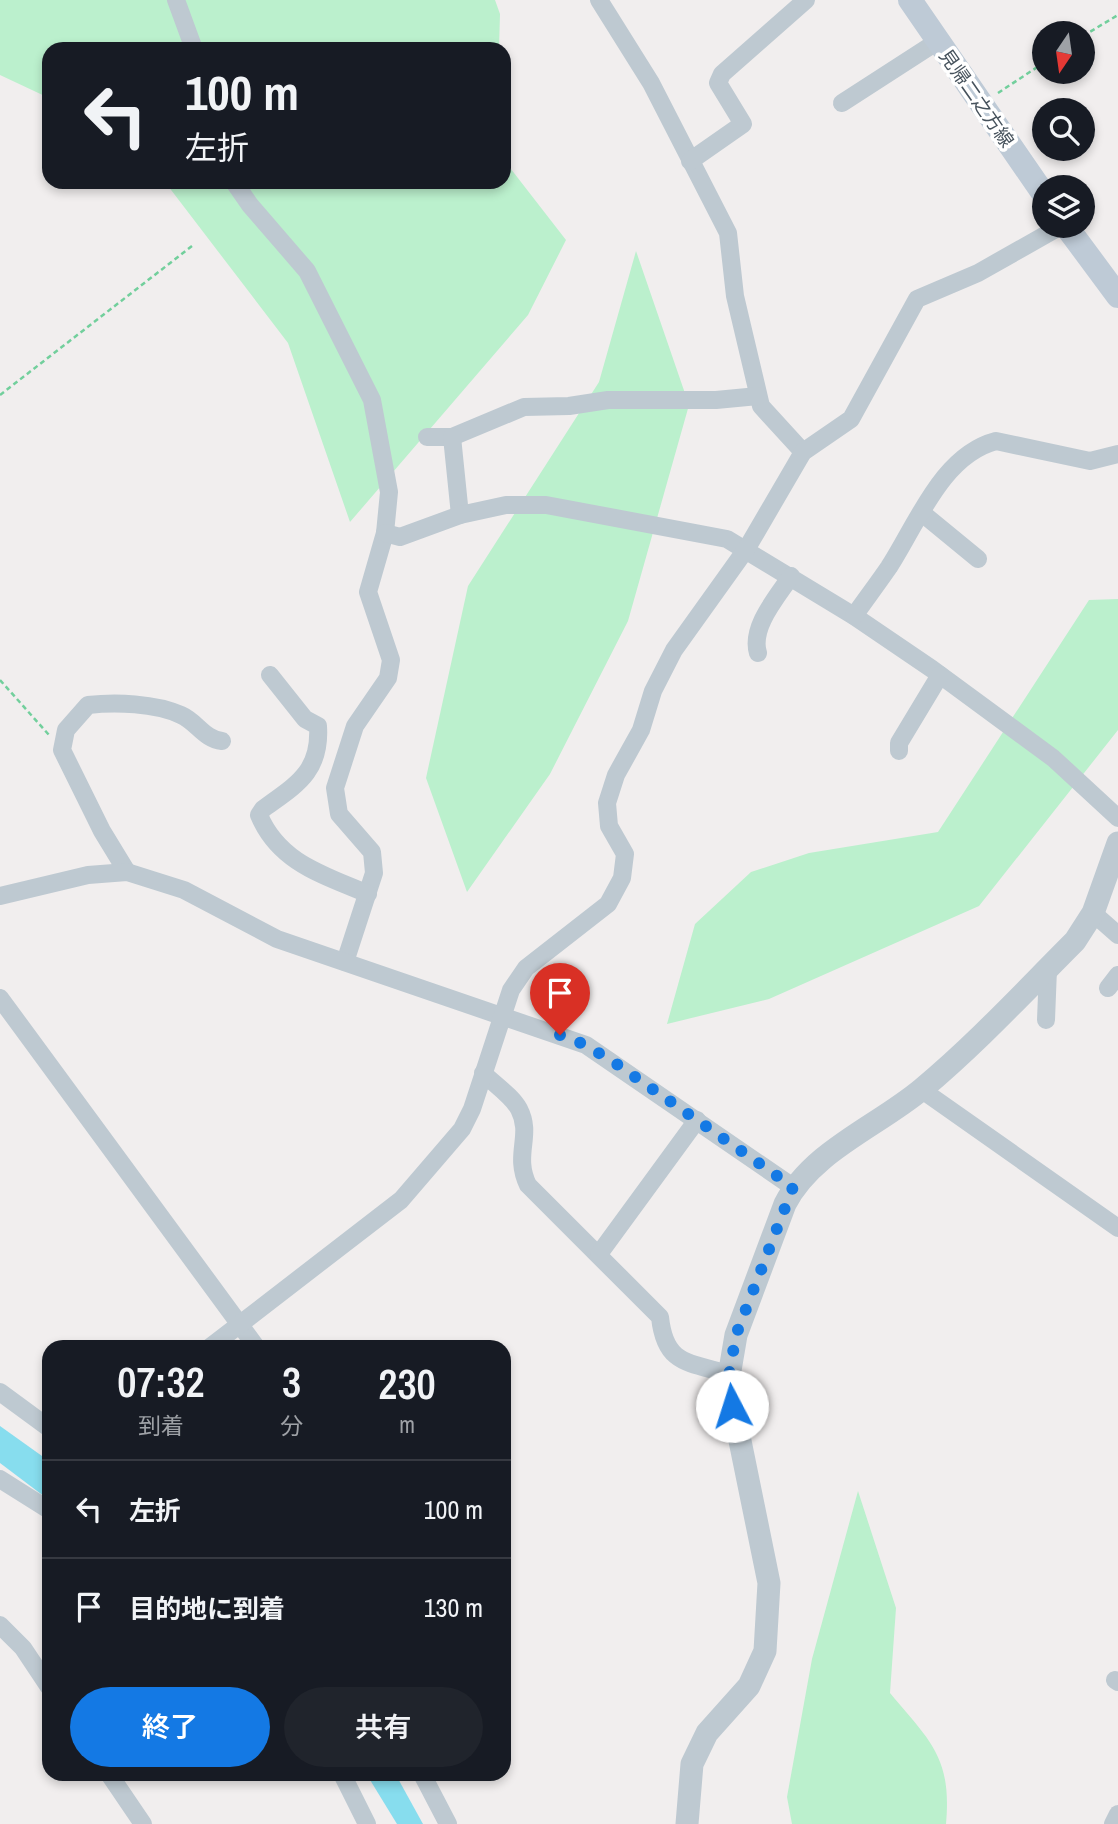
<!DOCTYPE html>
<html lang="ja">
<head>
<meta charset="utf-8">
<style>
  :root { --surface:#171b24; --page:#20242c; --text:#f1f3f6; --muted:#9ea1a6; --line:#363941; --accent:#1479e4 }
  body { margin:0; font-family:"Archivo Narrow","Noto Sans JP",sans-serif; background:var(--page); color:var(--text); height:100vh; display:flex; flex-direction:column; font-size:26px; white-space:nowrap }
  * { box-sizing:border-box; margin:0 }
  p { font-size:23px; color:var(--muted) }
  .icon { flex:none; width:38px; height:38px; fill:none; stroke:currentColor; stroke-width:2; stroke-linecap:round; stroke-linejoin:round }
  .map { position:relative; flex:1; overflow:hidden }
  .side { position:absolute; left:42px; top:1340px; width:469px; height:441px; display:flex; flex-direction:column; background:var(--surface); border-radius:21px; box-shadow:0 4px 10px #0003 }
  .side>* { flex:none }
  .hud { position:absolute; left:42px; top:42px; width:469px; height:147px; border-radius:21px; box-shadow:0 4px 10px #0003; background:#171b24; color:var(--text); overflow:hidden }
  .needle { width:46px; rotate:193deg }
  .buttons { position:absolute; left:1032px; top:21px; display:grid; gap:14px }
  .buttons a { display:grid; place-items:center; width:63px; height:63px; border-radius:50%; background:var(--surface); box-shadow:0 4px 10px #0003; font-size:35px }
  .pin { position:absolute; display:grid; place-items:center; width:60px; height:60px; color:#fff; margin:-72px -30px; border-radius:50% 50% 50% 0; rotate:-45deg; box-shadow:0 0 7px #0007 }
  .pin .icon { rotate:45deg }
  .me { position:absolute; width:77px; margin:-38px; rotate:355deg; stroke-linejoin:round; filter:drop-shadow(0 0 5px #0008) }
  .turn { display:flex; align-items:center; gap:24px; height:147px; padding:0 28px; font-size:32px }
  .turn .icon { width:91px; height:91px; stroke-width:2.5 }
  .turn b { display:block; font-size:49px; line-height:60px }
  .eta { display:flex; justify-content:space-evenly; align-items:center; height:119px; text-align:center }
  .eta b { font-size:42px; font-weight:600; line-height:49px }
  .primary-button { display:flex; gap:14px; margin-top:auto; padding:14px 28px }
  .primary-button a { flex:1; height:80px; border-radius:42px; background:var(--accent); color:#fff; font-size:28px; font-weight:600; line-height:80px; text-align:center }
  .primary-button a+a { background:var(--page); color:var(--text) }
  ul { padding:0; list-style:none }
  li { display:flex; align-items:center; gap:21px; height:98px; padding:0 28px; border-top:2px solid var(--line) }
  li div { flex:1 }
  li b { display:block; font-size:26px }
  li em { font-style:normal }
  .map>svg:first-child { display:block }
  .green { fill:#bbf0cd }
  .water { fill:#87ddee }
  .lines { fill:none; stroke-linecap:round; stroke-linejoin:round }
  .path { stroke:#72cf9c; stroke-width:2.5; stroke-dasharray:5 3.5; stroke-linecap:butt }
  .minor { stroke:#bec9d1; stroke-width:18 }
  .tertiary { stroke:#bec9d1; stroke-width:23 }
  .secondary { stroke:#becad6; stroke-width:24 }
  .route { stroke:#1479e4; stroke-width:12; stroke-dasharray:0 21.6 }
  .labels { text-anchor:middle; stroke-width:7; stroke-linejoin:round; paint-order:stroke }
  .street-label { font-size:19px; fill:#46525c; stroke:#fff }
</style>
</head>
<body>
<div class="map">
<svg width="1118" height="1824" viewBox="0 0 1118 1824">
  <rect width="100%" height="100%" fill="#f1eeee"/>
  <g class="green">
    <polygon points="0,0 495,0 500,14 499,49 49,49 49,98 0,75"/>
    <polygon points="504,160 566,240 528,315 350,522 288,343 165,182 504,182"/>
    <polygon points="636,251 689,405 628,621 550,774 467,892 426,778 468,586 599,382"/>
    <polygon points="1118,599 1118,730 979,906 769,999 667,1024 695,924 751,872 809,853 938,832 1089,600"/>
    <path d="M858,1491L896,1608L890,1693C930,1741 952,1757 946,1824H792L787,1797L812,1659Z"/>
  </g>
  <g class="water">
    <polygon points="0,1426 49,1461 49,1500 0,1463"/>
    <polygon points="367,1775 396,1775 423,1824 397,1824"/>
  </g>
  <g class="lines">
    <g class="path">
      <polyline points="1083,36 1118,15"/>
      <polyline points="998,93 1045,62"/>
      <polyline points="0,395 192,246"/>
      <polyline points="0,680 49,735"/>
    </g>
    <g class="minor">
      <polyline points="176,0 194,49"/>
      <polyline points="599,0 651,83 728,233 735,296 761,406 803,452"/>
      <polyline points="842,103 938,41"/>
      <polyline points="690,161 743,124 718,83 722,74 806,0"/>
      <polyline points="234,182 250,205 307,271 372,400 389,492 385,533 368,592 391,660 388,678 355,726 335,788 339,814 372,852 374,873 345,962"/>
      <polyline points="427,437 452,437 524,407 569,406 608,400 716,400 758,396"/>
      <polyline points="452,437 460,515"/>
      <polyline points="922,513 978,559"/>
      <polyline points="385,533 400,537 460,515 506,505 546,505 727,539 854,616 932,669 1053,758 1118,818"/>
      <path d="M854,616C866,599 878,583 889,567C917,524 942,455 996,441L1090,461L1118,454"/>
      <path d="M758,653C750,627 778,596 791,576"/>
      <path d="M270,675L305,719L318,726C321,772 296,785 263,809L259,815C279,863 324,875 368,894"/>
      <polyline points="899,751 899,743 940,675"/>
      <path d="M127,872L102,831L62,750L66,730L88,705C115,702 155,703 181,715C197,722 204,739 222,741"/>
      <polyline points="0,896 88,875 127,872 184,890 277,939 586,1045 793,1187"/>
      <polyline points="1093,913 1118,935"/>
      <polyline points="1108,988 1118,975"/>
      <polyline points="0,998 257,1348"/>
      <polyline points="1046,1020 1048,969"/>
      <path d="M483,1073C494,1084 512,1096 519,1109C533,1136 513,1154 528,1185L660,1317C665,1365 688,1362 729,1374"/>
      <polyline points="922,1090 1118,1228"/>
      <polyline points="599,1254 697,1120"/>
      <polyline points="209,1348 401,1200 462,1129 472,1109 511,990 526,968 608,904 622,878 625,854 609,826 607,803 616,775 641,730 653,691 674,650 747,548 803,452 851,419 917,299 978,273 1061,226"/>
      <polyline points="0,1392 49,1428"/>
      <polyline points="0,1479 49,1510"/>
      <polyline points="0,1625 23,1648 49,1687"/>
      <polyline points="1115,1680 1118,1682"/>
      <polyline points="109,1774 143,1824"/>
      <polyline points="342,1774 367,1824"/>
      <polyline points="422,1774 448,1824"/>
      <polyline points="1113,1824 1118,1814"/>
    </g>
    <path class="tertiary" d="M687,1824L692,1764L707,1733L749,1686L765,1651L769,1583L728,1382L736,1335L785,1204C812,1151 878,1126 922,1089C976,1044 1025,991 1075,941L1093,913L1118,843"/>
    <g class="secondary">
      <polyline points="910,0 1045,196"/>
      <polyline points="1066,226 1118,296"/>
    </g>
  </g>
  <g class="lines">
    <polyline class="route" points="560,1035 586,1045 618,1065 793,1187 736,1335 728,1381 732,1406"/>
  </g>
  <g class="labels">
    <g class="street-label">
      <text transform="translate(977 98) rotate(55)" y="7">見帰二之方線</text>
    </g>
  </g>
</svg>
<div class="buttons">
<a><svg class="needle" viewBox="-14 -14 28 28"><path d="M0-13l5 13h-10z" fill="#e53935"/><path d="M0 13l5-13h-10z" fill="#9ea1a6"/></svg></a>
<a><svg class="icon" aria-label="search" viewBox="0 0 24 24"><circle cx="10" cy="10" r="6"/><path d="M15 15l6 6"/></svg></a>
<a><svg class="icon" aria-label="layers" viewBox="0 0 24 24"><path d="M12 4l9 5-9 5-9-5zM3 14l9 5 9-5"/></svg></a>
</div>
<div class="pin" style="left:560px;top:1035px;background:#d93025"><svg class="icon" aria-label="arrive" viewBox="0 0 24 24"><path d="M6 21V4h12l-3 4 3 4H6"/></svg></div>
<svg class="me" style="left:732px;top:1406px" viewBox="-20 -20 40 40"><circle r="19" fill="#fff"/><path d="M0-13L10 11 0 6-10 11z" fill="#1479e4"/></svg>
<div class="hud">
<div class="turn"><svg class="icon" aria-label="left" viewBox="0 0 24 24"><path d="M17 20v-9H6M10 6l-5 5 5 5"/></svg><div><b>100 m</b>左折</div></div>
</div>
<section class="side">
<div class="eta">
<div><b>07:32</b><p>到着</p></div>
<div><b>3</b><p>分</p></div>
<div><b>230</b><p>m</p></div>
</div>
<ul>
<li><svg class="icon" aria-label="left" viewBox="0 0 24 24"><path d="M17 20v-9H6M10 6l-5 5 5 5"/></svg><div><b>左折</b></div><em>100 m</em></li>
<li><svg class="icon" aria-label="arrive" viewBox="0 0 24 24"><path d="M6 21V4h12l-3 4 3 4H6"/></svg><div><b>目的地に到着</b></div><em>130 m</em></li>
</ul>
<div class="primary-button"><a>終了</a><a>共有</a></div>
</section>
</div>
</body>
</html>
